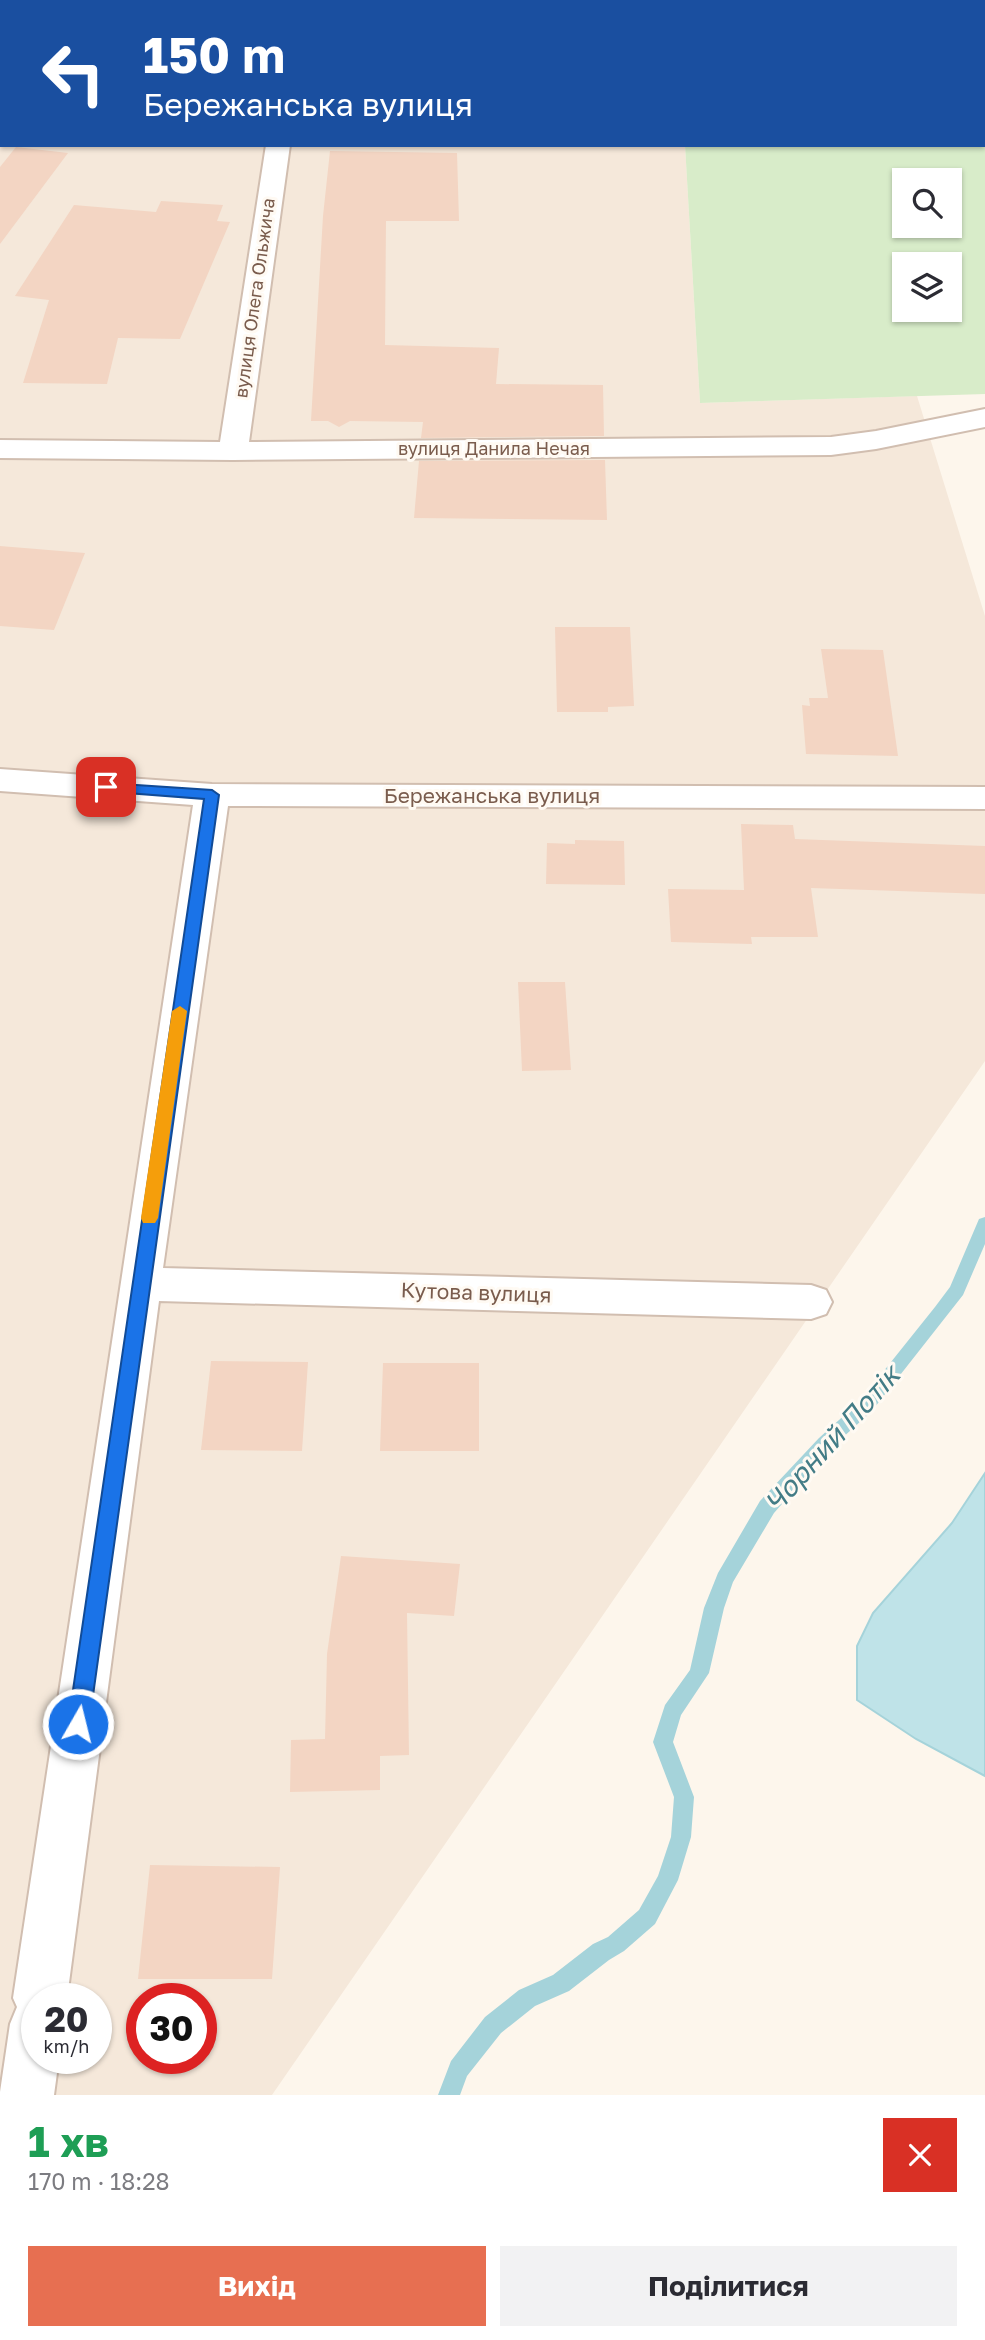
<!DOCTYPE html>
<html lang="uk">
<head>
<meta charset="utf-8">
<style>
  :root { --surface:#fff; --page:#f2f2f3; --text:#2b2b33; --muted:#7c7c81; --accent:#e76f51 }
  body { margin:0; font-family:"Golos Text",sans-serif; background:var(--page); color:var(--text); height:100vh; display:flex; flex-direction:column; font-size:26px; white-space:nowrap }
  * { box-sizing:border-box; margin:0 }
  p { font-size:23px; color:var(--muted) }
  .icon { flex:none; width:38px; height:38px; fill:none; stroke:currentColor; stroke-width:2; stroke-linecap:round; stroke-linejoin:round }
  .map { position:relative; height:2095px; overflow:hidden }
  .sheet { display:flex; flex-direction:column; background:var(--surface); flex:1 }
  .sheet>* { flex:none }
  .guide { position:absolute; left:0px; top:0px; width:985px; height:147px; box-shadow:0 2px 5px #0004; background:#1a4fa0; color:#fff; overflow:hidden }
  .fabs { position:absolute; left:892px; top:168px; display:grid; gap:14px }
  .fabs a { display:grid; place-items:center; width:70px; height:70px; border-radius:0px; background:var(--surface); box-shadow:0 2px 5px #0004; font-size:35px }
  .speed { position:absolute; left:21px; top:1983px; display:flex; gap:14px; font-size:35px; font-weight:700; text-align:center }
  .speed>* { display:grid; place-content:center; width:91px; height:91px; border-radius:50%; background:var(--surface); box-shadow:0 2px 5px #0004; line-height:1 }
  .speed small { font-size:18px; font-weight:400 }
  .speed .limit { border:10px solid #d22; background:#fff; color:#111 }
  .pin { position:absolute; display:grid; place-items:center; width:60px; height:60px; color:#fff; margin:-30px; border-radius:14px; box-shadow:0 4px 10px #0006 }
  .me { position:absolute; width:77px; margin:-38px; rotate:8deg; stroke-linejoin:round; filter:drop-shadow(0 0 5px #0008) }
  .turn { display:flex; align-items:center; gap:24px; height:147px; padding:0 28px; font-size:32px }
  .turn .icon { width:91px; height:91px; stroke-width:2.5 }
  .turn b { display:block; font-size:49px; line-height:60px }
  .round { display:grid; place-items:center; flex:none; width:74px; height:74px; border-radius:0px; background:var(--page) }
  .summary { display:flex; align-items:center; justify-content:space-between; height:119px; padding:0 28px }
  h1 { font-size:42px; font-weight:700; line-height:52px; color:#1e9e55 }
  .cta { display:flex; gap:14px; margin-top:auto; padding:14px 28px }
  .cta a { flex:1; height:80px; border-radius:0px; background:var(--accent); color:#fff; font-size:28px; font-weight:700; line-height:80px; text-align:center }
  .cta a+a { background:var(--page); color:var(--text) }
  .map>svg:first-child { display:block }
  .residential { fill:#f5e8da; fill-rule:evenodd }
  .green { fill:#d8ecc9; fill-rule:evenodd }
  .water { fill:#bfe3e8; stroke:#a5d3da; stroke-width:2 }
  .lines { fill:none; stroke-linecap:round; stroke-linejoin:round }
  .stream { fill:#a5d3da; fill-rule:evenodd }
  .building { fill:#f3d5c3 }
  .minor-casing { stroke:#d1beb0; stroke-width:4 }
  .minor { fill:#fff; fill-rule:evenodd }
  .route { fill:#1a73e8; stroke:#114b97; stroke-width:2 }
  .slow { fill:#f59e0b }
  .labels { text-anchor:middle; stroke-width:6; stroke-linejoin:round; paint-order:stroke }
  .far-street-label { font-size:18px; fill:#7a5c4d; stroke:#fffaf3 }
  .street-label { font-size:21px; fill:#7a5c4d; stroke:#fffaf3 }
  .near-water-label { font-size:28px; font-style:italic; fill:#437c86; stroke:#fffaf3 }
</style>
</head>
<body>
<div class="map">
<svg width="985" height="2095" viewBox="0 0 985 2095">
  <rect width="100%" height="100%" fill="#fdf6ec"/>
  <g class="residential">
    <path d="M0,0H23L2,2V145H685L700,403L917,396L985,616V1061L272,2095H0ZM37,1998H96V2058H37ZM142,1998H201V2058H142Z"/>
    <polygon points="113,0 677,0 677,2 80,2"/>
  </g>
  <path class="green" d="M677,0H985V394L700,403L685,145H984V2ZM905,180H950V226H905ZM905,264H950V310H905Z"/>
  <polygon class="water" points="985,1473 985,1776 916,1739 857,1700 857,1646 873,1613 952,1523"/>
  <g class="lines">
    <polygon class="stream" points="985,1217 985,1244 963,1295 871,1412 831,1448 774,1513 733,1582 724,1608 709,1673 681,1715 673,1742 694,1797 691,1837 678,1880 655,1924 624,1951 609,1960 569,1991 535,2006 501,2033 467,2076 460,2095 438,2095 451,2061 485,2017 519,1990 553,1975 593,1944 608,1937 639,1910 658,1876 671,1837 674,1797 653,1742 665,1705 690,1670 704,1608 718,1573 760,1501 819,1438 859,1402 935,1307 950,1287 979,1219"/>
  </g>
  <g class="building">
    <polygon points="16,147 68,153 0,244 0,167"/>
    <polygon points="330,151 457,153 459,221 386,221 385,345 499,348 496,384 603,385 604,436 421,438 423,422 350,421 339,427 328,421 311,421 323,216"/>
    <polygon points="161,201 223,205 217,221 230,222 180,339 118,338 107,384 23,383 49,300 15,296 74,205 156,212"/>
    <polygon points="605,460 607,520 414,518 419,461"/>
    <polygon points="0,546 85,553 54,630 0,626"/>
    <polygon points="555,627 630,627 634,706 608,707 608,712 557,712"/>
    <polygon points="821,649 883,650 898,756 806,754 802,705 810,706 809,698 828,698"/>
    <polygon points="741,824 793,825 795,839 985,846 985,894 811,888 818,937 751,937 752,944 671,942 668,889 744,890"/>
    <polygon points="575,840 624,841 625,885 546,884 547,843 575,844"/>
    <polygon points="518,982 565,982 571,1070 522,1071"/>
    <polygon points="211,1361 308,1362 302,1451 201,1450"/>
    <polygon points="383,1363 479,1363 479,1451 380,1451"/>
    <polygon points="341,1556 460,1564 454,1616 407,1613 409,1755 380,1756 380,1790 290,1792 291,1740 325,1739 327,1654"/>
    <polygon points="150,1865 280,1867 272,1979 138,1979"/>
  </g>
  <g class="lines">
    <g class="minor-casing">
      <g id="minor">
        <polygon points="44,0 66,0 43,2"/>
        <rect x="288" y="0" width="22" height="2"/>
        <polygon points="2,60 2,75 0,76 0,61"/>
        <polygon points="266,145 290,145 249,442 831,437 876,431 985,409 985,427 876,449 831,455 233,460 0,458 0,440 220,442"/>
        <polygon points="0,769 212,784 985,787 985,809 228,806 163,1268 811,1285 826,1290 832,1302 826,1314 811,1319 159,1301 67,1998 37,1998 37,2058 59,2058 54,2095 0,2095 0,2092 10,2024 17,2007 13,1998 193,805 0,791"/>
      </g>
    </g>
    <use href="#minor" class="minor"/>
  </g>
  <polygon class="route" points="106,783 212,790 219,795 89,1724 86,1730 78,1733 71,1730 68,1724 204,799 101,791 99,787"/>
  <polygon class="slow" points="180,1006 187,1011 158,1218 155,1223 143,1223 141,1218 172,1011"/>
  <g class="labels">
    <g class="far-street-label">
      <text transform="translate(255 298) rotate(-82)" y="6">вулиця Олега Ольжича</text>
      <text x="494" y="455">вулиця Данила Нечая</text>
    </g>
    <g class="street-label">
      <text x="492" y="803">Бережанська вулиця</text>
      <text transform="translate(476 1293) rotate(2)" y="7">Кутова вулиця</text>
    </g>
    <g class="near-water-label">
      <text transform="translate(832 1439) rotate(-48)" y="10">Чорний Потік</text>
    </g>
  </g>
</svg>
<div class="fabs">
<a><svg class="icon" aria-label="search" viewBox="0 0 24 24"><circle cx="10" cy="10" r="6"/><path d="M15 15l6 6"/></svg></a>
<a><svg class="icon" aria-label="layers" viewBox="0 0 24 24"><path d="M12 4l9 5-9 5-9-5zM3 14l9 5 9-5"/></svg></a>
</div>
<div class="speed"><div>20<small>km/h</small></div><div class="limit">30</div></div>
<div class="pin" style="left:106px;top:787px;background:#d93025"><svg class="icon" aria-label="arrive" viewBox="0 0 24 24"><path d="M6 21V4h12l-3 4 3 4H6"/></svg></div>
<svg class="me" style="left:78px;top:1724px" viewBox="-20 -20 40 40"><circle r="17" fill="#1a73e8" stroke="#fff" stroke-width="3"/><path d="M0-11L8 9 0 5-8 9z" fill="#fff"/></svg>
<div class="guide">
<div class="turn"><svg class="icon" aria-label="left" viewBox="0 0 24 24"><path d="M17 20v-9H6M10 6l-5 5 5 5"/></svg><div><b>150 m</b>Бережанська вулиця</div></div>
</div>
</div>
<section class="sheet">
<div class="summary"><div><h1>1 хв</h1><p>170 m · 18:28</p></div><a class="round" style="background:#d93025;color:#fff"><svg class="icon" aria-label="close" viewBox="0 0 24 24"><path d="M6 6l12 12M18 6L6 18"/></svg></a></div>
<div class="cta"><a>Вихід</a><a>Поділитися</a></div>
</section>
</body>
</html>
